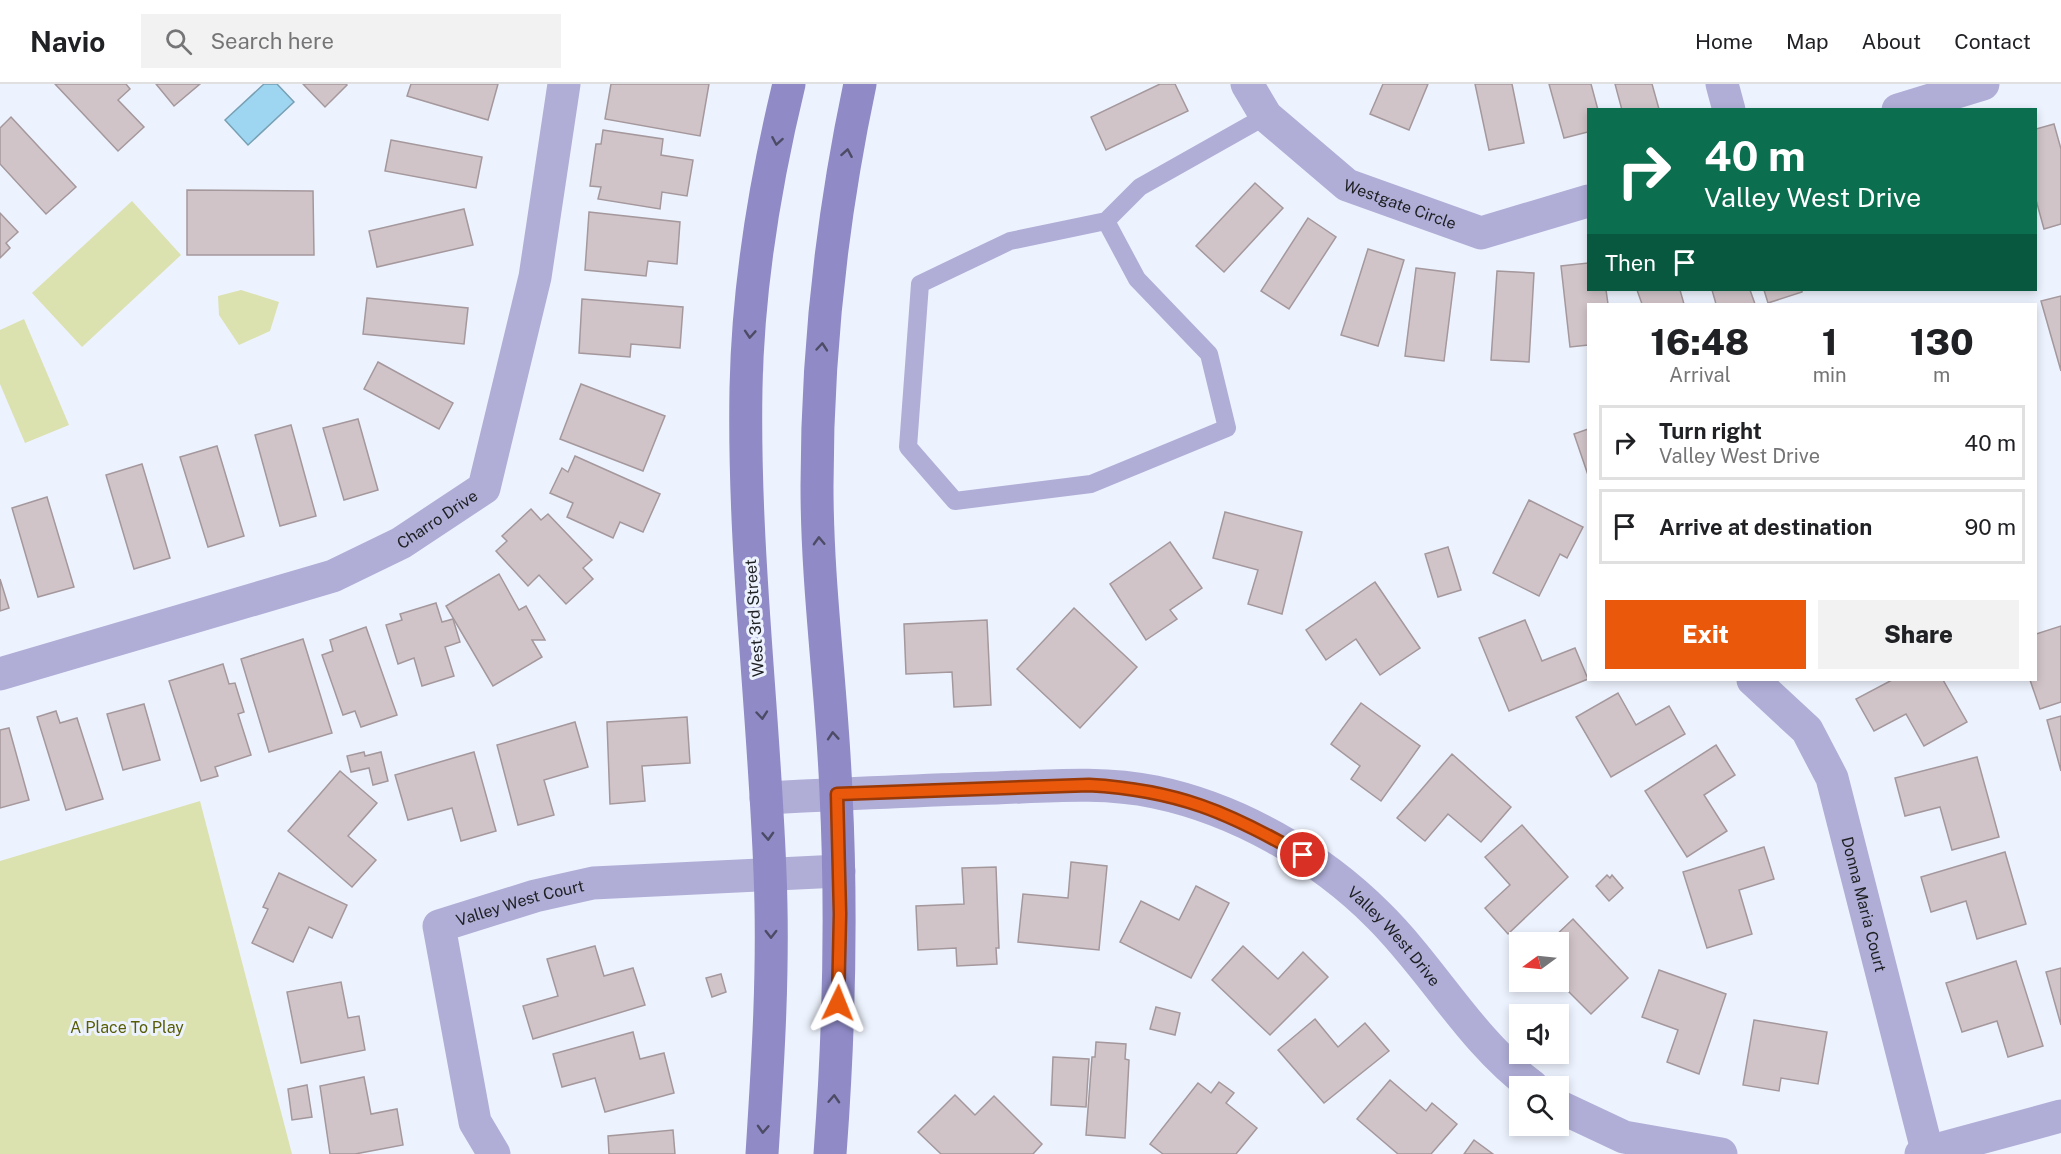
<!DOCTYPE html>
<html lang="en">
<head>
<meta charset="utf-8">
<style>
  :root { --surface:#fff; --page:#f2f2f2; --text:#202124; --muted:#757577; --line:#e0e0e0; --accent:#ea580c }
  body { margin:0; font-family:"Public Sans",sans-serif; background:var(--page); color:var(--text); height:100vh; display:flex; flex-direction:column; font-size:22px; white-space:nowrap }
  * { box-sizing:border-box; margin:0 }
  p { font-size:20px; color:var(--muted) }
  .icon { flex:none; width:33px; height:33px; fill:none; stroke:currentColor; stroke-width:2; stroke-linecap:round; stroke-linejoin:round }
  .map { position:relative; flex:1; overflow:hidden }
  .sheet { position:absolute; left:1587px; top:219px; width:450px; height:378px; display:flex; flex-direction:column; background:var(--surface); border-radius:0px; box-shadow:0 3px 9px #0003 }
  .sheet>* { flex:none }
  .hud { position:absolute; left:1587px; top:24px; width:450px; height:183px; border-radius:0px; box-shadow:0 3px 9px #0003; background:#0b6e4f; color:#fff; overflow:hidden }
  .needle { width:39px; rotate:255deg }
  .buttons { position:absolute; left:1509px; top:848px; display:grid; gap:12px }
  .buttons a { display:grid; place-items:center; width:60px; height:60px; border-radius:0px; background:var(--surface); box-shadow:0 3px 9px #0003; font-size:30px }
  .pin { position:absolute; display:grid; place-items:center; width:51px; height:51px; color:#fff; margin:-26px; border:3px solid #fff; border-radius:50%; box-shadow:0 2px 6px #0007 }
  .me { position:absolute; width:66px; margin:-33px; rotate:2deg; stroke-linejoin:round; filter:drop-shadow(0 0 4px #0008) }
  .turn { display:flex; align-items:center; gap:21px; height:126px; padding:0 18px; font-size:27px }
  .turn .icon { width:78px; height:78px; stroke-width:2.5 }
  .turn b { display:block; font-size:42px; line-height:51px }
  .then { display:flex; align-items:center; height:57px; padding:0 18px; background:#0003; gap:12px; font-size:22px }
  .eta { display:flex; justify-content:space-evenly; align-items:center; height:102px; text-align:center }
  .eta b { font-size:36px; font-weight:800; line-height:42px }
  .primary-button { display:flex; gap:12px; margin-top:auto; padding:12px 18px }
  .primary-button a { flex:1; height:69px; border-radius:0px; background:var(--accent); color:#fff; font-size:24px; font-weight:800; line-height:69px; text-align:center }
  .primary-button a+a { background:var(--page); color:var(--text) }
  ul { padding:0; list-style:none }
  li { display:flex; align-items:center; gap:18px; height:75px; margin:0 12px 9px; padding:0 6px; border:3px solid var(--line); border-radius:0px }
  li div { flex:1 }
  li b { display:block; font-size:22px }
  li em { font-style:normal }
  header { display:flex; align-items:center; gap:36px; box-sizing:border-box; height:84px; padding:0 30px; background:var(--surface); border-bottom:2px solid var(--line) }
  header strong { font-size:28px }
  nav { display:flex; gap:33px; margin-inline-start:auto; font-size:21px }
  .search { width:420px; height:54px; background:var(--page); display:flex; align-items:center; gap:15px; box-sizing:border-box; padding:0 21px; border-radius:0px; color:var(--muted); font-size:22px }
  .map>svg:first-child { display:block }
  .green { fill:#dbe1af }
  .water { fill:#9ed6f2; stroke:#78a0b4; stroke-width:1.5 }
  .building { fill:#d1c4c9; stroke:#a4989c; stroke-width:1.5 }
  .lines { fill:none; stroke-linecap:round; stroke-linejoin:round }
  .service { stroke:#b0aed7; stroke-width:18 }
  .minor { stroke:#b0aed7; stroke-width:33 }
  .secondary { stroke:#908bc7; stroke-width:33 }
  .oneway { stroke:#4d4b66 }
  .route-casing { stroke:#983908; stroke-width:15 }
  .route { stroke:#ea580c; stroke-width:10 }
  .labels { text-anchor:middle; stroke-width:6; stroke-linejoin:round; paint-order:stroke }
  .street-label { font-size:16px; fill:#202125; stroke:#edf3fe }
  .park-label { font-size:16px; fill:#575c05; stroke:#edf3fe }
</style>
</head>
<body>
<header>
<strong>Navio</strong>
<div class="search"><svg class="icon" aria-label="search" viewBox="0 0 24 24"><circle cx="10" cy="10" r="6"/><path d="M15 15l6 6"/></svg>Search here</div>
<nav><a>Home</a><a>Map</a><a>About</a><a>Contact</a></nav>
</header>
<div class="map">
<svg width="2061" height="1070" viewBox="0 0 2061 1070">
  <rect width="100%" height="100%" fill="#edf3fe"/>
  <g class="green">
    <polygon points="132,117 181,171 82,263 32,209"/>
    <polygon points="241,206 279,218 270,247 239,261 219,231 218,212"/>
    <polygon points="24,235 69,341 25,359 0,300 0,246"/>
    <polygon points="200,717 292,1070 0,1070 0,777"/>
  </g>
  <polygon class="water" points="264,0 277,0 294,18 248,61 225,36"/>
  <g class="building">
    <polygon points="55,0 126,0 130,5 118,16 144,43 118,67"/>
    <polygon points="156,0 200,0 174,22"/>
    <polygon points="303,0 346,0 347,1 325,23"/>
    <polygon points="411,0 498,0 488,36 407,12"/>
    <polygon points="611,0 709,0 700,52 605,35"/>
    <polygon points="1160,0 1175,0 1188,27 1106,66 1091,33"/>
    <polygon points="1383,0 1428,0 1409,46 1370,30"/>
    <polygon points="1475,0 1512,0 1524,59 1489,66"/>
    <polygon points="1549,0 1591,0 1598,26 1588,26 1588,48 1564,54"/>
    <polygon points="1615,0 1652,0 1659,25 1622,26"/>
    <polygon points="11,33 76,103 46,130 0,80 0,44"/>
    <polygon points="2054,40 2061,65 2061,140 2044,145 2036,116 2036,45"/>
    <polygon points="603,46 663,55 661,71 693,76 687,112 662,108 660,125 598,115 601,103 590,102 596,60 601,60"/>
    <polygon points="391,56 482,73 476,104 385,87"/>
    <polygon points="1255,99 1283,124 1224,188 1196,162"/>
    <polygon points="187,106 313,107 314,171 187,171"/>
    <polygon points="464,125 473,161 377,183 369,147"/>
    <polygon points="589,128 680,138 677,180 648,177 646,192 585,186"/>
    <polygon points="0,129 18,148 6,159 10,164 0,174"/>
    <polygon points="1308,134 1336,153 1289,225 1261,207"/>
    <polygon points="1368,165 1404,176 1378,262 1341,251"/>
    <polygon points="1588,179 1588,206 1606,206 1608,220 1588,220 1588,261 1570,263 1561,182"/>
    <polygon points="1416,184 1455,189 1444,277 1405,272"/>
    <polygon points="1497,187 1534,189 1529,278 1491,276"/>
    <polygon points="1637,206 1680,206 1684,220 1642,220"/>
    <polygon points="1712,206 1750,206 1755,220 1716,220"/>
    <polygon points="1764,206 1802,206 1802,208 1768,219"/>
    <polygon points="2061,212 2061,287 2041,217"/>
    <polygon points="367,214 468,224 464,260 363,250"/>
    <polygon points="582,215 683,223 680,264 631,260 630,273 579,269"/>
    <polygon points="378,278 453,319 439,345 364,305"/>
    <polygon points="581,300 665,332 643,387 560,355"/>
    <polygon points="358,335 378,406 344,416 323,344"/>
    <polygon points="291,341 316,432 280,442 255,351"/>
    <polygon points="1588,345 1588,391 1574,350"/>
    <polygon points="217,362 244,452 208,463 180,373"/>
    <polygon points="575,372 660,410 643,448 620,438 613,454 567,433 573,419 550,409 562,384 568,388"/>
    <polygon points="142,380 170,474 134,485 106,391"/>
    <polygon points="47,413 74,503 38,513 12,424"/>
    <polygon points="1529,416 1583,443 1567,474 1560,470 1539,512 1493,489"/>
    <polygon points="531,425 541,436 548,430 592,476 583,484 593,495 566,520 539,491 528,502 496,467 507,457 502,452"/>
    <polygon points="1225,428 1302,448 1282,530 1248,520 1258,486 1213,474"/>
    <polygon points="1170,458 1202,504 1170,526 1177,535 1146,556 1110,500"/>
    <polygon points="1448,463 1461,506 1438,513 1425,470"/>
    <polygon points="499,490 519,526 526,522 545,556 532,556 542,573 493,602 446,522"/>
    <polygon points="0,495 9,524 0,527"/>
    <polygon points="1375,498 1420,564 1380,591 1356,555 1326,576 1306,546"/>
    <polygon points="436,519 442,538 453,535 460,558 445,563 454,592 422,602 414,574 398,580 386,541 402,536 400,530"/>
    <polygon points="1074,524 1137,583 1080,644 1017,585"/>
    <polygon points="987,536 991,621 954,623 952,588 906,590 904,540"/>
    <polygon points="1525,536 1542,577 1575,564 1588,595 1509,627 1479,554"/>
    <polygon points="2061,542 2061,618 2040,625 2030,596 2036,596 2036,550"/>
    <polygon points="366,543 397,631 361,643 355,627 343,631 322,571 333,567 330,556"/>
    <polygon points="303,555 332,649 269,668 241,575"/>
    <polygon points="223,580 229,600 235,599 244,628 238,630 251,671 215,683 218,692 201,697 169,597"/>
    <polygon points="1892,596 1943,596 1967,638 1924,662 1906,630 1874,647 1856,615"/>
    <polygon points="1618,609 1636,641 1669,622 1685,650 1611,693 1576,633"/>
    <polygon points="1361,619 1420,662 1381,717 1351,695 1360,682 1331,660"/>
    <polygon points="144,620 160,676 123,686 107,630"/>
    <polygon points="56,627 60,639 77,634 103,715 66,726 37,633"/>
    <polygon points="2061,632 2061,687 2047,636"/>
    <polygon points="687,633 690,679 642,682 645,717 610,720 607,638"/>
    <polygon points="575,638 588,683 544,696 554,731 518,741 497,661"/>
    <polygon points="9,644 29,716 0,724 0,646"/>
    <polygon points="1716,661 1735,691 1704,711 1727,747 1687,773 1645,707"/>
    <polygon points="364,668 365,672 381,668 388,697 373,701 369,684 351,688 347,672"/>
    <polygon points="474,668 496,747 461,757 452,724 408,736 395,691"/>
    <polygon points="1452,670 1511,723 1481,758 1448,730 1425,757 1397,734"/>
    <polygon points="1977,673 1999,753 1952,766 1940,723 1905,732 1895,694"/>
    <polygon points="340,687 377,719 348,752 376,776 352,803 288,747"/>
    <polygon points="1522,741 1568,793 1508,850 1485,824 1510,801 1485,773"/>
    <polygon points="1764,763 1774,795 1739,806 1752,850 1707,864 1683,788"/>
    <polygon points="2005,768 2026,840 1977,855 1966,817 1931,828 1921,793"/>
    <polygon points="1071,778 1107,782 1099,866 1018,858 1023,810 1068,814"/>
    <polygon points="996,783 999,864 996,864 997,880 957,882 956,864 918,866 916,822 964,820 962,784"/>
    <polygon points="279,789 347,821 332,854 309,843 293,878 252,859 268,825 263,823"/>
    <polygon points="1607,791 1610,794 1612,791 1623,804 1609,817 1596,802"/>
    <polygon points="1196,802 1229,819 1191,894 1120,858 1141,817 1179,836"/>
    <polygon points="1573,835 1628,894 1591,930 1558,897 1558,858 1549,858"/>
    <polygon points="595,862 604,892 633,884 645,921 533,955 523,922 558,912 547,875"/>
    <polygon points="1243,862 1278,895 1303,868 1328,893 1270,951 1212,896"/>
    <polygon points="2016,877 2043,962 2008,973 1997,937 1962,948 1946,899"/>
    <polygon points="2061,884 2061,941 2046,888"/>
    <polygon points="1659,886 1726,910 1699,990 1667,978 1678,946 1642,933"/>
    <polygon points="721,890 726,908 712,913 706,894"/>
    <polygon points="341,898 348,934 359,932 365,966 301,979 287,908"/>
    <polygon points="1156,923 1180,929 1175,951 1150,945"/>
    <polygon points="1315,935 1338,963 1365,939 1389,967 1324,1019 1278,966"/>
    <polygon points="1754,936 1827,948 1818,1000 1781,994 1779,1007 1743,1001"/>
    <polygon points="633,948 640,975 664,969 674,1009 605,1028 595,994 562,1003 553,970"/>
    <polygon points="1096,958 1126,960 1125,975 1129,976 1125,1054 1086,1051 1092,973 1095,973"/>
    <polygon points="1053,973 1089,975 1086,1023 1051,1021"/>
    <polygon points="364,993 371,1030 397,1025 403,1061 355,1070 330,1070 320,1002"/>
    <polygon points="1390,996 1426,1027 1432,1019 1457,1040 1431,1070 1398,1070 1357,1035"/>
    <polygon points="1219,998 1234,1009 1226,1019 1257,1044 1236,1070 1163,1070 1150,1060 1198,999 1211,1009"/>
    <polygon points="307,1001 312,1033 292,1036 288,1005"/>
    <polygon points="955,1011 975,1031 994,1012 1042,1060 1033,1070 941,1070 918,1048"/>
    <polygon points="673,1046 675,1070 609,1070 608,1052"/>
    <polygon points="1474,1056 1493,1070 1464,1070"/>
  </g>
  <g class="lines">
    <polyline class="service" points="1106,137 1137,195 1209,270 1227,344 1091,400 955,417 908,363 920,200 1010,157 1106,137 1140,103 1266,32"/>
    <g class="minor">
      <path id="s1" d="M1247,0L1266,32L1347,101L1481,149L1588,117"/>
      <polyline points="1722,0 1729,26"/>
      <polyline points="1898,26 1983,0"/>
      <path id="s2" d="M0,590L333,492L401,459L484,404L535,193L564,0"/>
      <path id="s3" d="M1753,596L1807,646L1832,694L1928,1070"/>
      <path id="s4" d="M766,714C843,710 920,706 997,704C1049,702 1103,697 1155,708C1237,725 1319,772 1378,831C1433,885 1470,956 1532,1002"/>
      <polyline points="1558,1022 1624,1053 1721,1070"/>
      <path id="s5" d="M494,1070L475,1038L439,842L535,812L593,799L839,787"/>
      <polyline points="1921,1070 2061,1032"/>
    </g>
    <g class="secondary">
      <path d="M762,1070C768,977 774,883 770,789C764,628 743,466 746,304C748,203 765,99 789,0"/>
      <path d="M830,1070C839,950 842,829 836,709C832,606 817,504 817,402C817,267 832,132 860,0"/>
    </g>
  </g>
  <defs><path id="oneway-chevron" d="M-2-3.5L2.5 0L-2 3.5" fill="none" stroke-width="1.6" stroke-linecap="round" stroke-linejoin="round" transform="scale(1.5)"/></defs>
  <g class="oneway">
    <use href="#oneway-chevron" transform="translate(777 57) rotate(100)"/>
    <use href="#oneway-chevron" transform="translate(847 69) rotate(-80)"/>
    <use href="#oneway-chevron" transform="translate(750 250) rotate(94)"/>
    <use href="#oneway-chevron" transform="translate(822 263) rotate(-85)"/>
    <use href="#oneway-chevron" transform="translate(819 457) rotate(-92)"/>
    <use href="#oneway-chevron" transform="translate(762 631) rotate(85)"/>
    <use href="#oneway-chevron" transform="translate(833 652) rotate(-94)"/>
    <use href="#oneway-chevron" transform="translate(768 752) rotate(87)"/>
    <use href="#oneway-chevron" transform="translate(771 850) rotate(90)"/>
    <use href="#oneway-chevron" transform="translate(834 1015) rotate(-87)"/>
    <use href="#oneway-chevron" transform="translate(763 1045) rotate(93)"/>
  </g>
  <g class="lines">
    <g class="route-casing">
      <path id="route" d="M838,919L840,830L837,710L1089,701C1177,706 1228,728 1303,771"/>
    </g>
    <use href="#route" class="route"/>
  </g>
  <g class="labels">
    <g class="street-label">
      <text dy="6" stroke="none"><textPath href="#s1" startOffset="200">Westgate Circle</textPath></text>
      <text dy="6" stroke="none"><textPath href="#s2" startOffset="466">Charro Drive</textPath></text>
      <text transform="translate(754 534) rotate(-94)" y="6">West 3rd Street</text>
      <text dy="6" stroke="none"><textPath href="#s5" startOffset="321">Valley West Court</textPath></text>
      <text dy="6" stroke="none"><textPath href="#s3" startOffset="258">Donna Maria Court</textPath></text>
      <text dy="6" stroke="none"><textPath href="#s4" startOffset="674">Valley West Drive</textPath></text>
    </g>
    <g class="park-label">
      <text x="127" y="949">A Place To Play</text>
    </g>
  </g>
</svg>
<div class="buttons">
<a><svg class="needle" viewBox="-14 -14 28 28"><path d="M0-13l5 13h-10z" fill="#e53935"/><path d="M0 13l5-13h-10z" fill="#757577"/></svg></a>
<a><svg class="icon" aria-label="sound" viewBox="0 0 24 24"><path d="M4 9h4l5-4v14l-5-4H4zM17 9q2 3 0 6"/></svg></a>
<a><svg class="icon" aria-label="search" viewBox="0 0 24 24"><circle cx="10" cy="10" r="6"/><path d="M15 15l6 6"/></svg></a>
</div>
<div class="pin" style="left:1303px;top:771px;background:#d93025"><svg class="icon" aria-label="arrive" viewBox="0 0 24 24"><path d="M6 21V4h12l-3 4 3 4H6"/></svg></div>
<svg class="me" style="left:838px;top:919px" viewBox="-20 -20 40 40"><path d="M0-17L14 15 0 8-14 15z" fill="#ea580c" stroke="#fff" stroke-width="4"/></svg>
<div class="hud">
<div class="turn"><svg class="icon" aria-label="right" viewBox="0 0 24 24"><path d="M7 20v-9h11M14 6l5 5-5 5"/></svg><div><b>40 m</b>Valley West Drive</div></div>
<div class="then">Then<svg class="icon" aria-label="arrive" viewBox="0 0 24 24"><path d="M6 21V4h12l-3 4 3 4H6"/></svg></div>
</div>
<section class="sheet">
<div class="eta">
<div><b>16:48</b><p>Arrival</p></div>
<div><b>1</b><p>min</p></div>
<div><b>130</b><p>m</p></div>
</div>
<ul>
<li><svg class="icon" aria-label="right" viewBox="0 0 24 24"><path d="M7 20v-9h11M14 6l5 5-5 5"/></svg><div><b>Turn right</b><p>Valley West Drive</p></div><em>40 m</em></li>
<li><svg class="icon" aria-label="arrive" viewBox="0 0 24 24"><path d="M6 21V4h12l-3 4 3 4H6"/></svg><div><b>Arrive at destination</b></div><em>90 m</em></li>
</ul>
<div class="primary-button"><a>Exit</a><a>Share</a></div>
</section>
</div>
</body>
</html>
